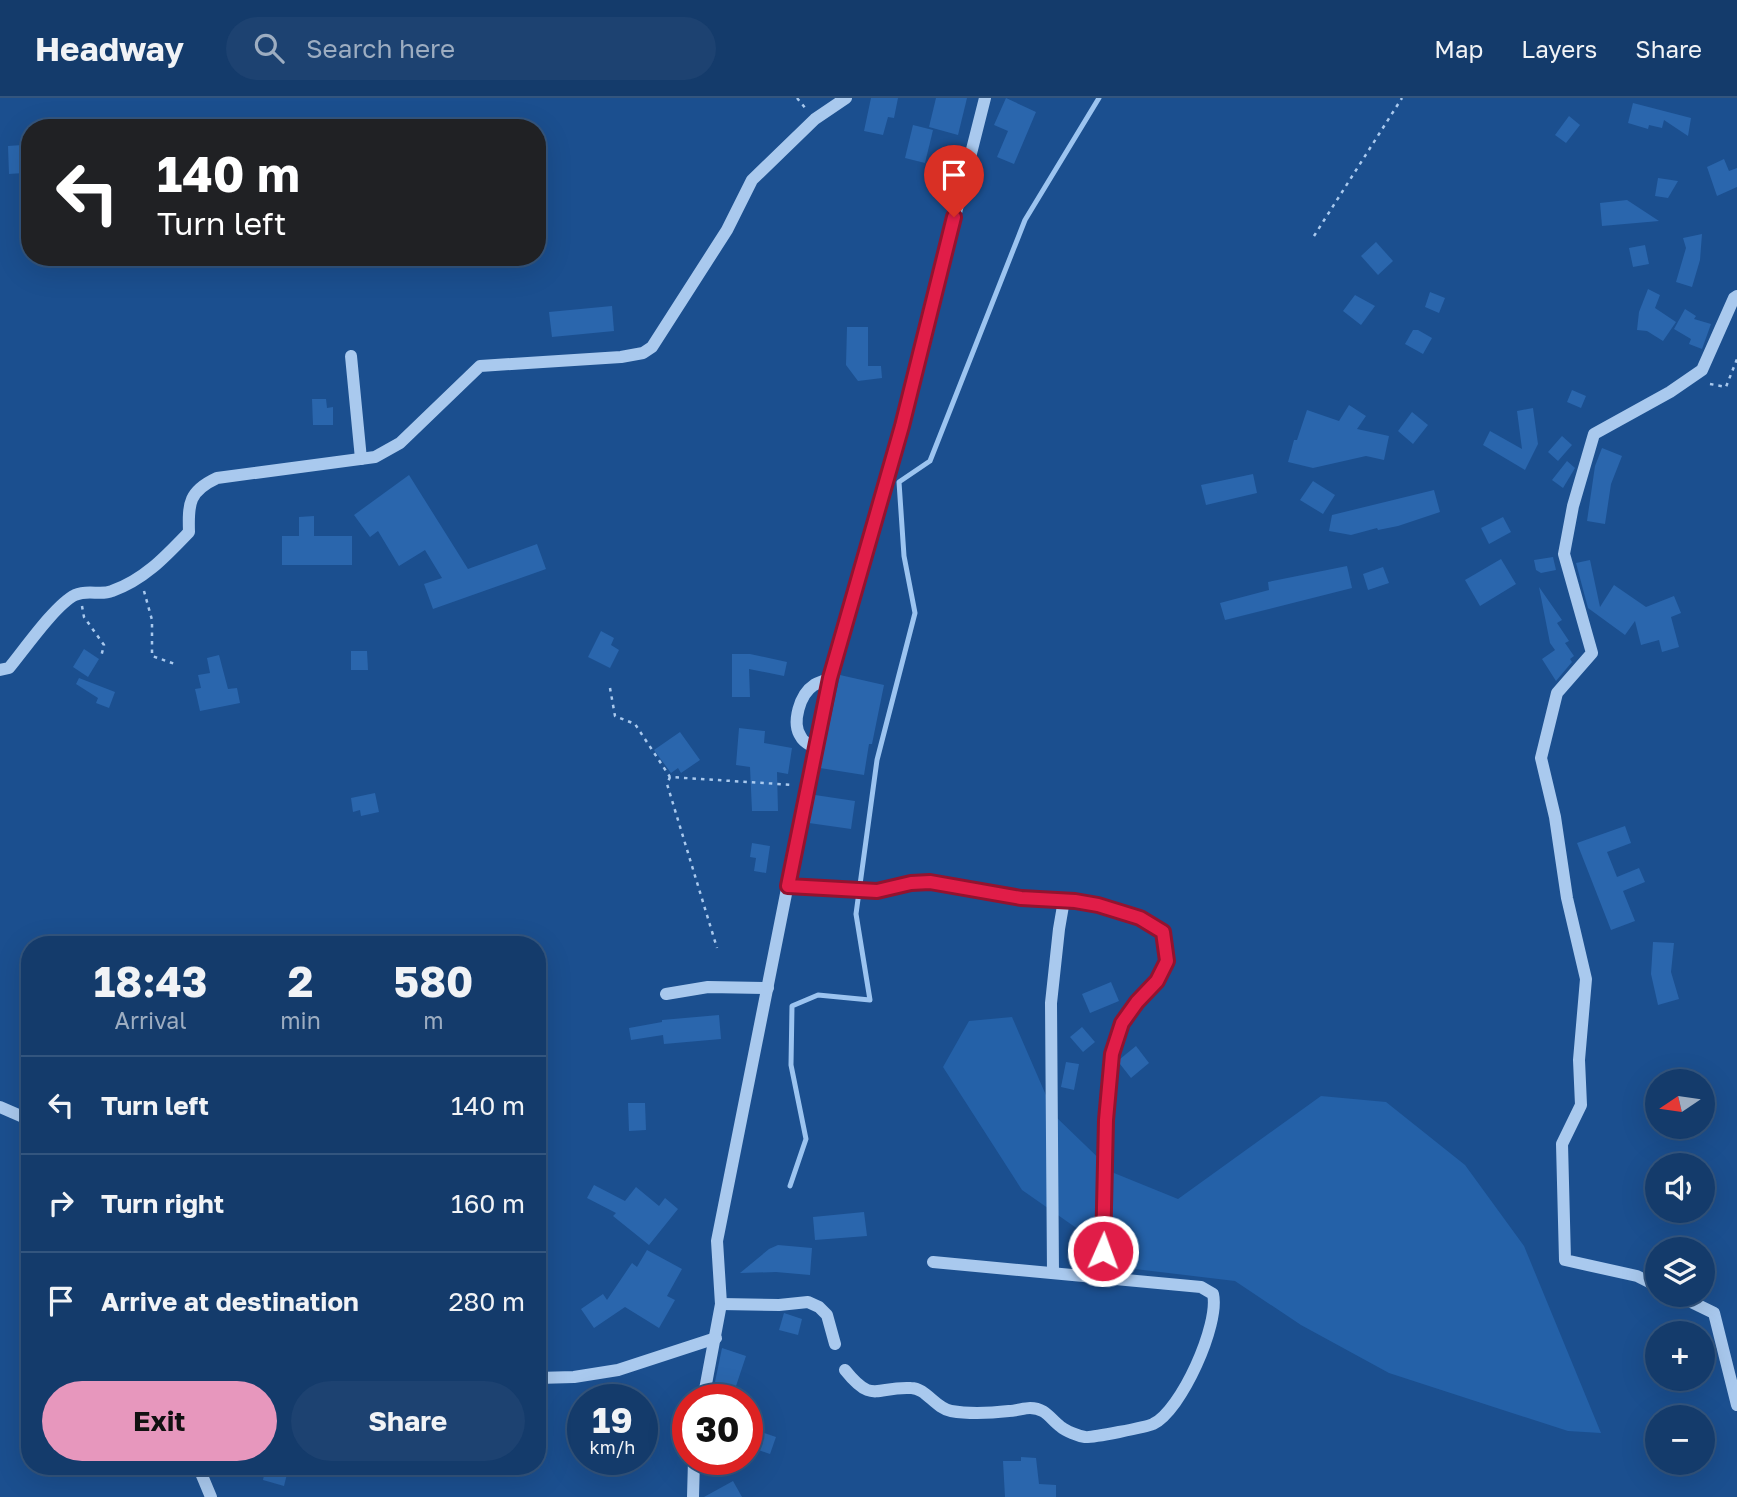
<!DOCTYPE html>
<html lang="en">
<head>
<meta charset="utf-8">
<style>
  :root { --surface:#143b6b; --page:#1d4271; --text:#f1f3f6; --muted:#9dadc1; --line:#33557e; --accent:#e797bd }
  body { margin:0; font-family:"Golos Text",sans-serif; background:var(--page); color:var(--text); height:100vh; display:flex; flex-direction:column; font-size:26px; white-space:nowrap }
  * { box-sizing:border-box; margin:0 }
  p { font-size:23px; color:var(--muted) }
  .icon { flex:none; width:38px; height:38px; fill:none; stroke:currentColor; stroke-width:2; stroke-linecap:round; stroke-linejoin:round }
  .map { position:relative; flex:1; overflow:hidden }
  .side { position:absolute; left:21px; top:838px; width:525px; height:539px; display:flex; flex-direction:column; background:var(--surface); border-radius:28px; box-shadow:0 7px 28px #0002,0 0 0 2px var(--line) }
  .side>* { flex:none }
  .banner { position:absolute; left:21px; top:21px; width:525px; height:147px; border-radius:28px; box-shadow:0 7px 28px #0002,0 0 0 2px var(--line); background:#202124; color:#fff; overflow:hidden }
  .needle { width:46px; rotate:257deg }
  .controls { position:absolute; left:1645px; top:971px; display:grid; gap:14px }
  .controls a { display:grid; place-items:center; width:70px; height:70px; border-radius:50%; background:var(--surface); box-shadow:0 7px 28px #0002,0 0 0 2px var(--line); font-size:35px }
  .speed { position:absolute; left:567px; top:1286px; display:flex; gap:14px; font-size:35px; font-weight:700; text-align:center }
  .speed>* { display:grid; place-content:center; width:91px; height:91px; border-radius:50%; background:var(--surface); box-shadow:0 7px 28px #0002,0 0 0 2px var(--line); line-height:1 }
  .speed small { font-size:18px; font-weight:400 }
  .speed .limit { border:10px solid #d22; background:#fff; color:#111 }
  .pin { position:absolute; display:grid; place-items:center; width:60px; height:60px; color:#fff; margin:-72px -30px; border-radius:50% 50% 50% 0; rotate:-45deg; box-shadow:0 0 7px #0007 }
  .pin .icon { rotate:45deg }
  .me { position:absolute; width:77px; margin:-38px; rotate:2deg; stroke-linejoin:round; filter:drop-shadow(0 0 5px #0008) }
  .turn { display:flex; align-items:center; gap:24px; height:147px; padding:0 21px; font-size:32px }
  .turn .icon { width:91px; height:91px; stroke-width:2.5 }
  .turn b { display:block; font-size:49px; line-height:60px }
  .eta { display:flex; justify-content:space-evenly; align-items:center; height:119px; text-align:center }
  .eta b { font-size:42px; font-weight:700; line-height:49px }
  .primary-button { display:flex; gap:14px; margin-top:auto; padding:14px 21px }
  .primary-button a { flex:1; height:80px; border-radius:42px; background:var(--accent); color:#111; font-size:28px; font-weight:700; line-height:80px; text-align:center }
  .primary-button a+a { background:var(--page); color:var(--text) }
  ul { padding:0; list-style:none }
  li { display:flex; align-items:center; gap:21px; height:98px; padding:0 21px; border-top:2px solid var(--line) }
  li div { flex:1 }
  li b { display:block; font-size:26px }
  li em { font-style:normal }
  header { display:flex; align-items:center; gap:42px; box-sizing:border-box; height:98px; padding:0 35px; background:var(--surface); border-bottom:2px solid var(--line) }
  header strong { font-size:33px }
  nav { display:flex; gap:38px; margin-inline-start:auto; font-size:24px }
  .search { width:490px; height:63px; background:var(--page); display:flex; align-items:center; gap:18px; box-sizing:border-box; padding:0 24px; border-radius:38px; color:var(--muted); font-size:26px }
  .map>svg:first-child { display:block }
  .green { fill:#2461a8 }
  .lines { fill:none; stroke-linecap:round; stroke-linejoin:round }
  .stream { stroke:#9cc4f0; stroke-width:5 }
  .building { fill:#2a66ad }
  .path { stroke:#a9c9ee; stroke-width:2.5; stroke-dasharray:3.5 5; stroke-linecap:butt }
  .minor { stroke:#a9c9ee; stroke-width:12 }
  .route-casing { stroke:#92132f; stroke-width:18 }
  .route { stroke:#e11d48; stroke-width:12 }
</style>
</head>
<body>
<header>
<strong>Headway</strong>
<div class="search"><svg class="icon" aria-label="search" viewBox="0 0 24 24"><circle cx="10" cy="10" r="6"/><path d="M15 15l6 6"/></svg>Search here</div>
<nav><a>Map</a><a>Layers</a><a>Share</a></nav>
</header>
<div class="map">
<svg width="1737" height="1399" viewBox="0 0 1737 1399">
  <rect width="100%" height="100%" fill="#1b4f8f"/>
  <polygon class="green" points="1012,919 1055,1018 1114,1075 1178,1101 1321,998 1386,1004 1465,1067 1524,1148 1601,1335 1568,1333 1389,1275 1301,1227 1235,1183 1135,1171 1022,1092 943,969 969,923"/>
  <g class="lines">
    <polyline class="stream" points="790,1088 806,1041 791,967 792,908 818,897 870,902 856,816 877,662 915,515 904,458 899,384 930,363 1025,122 1099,0"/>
  </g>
  <g class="building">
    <polygon points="871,0 898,0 894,20 888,19 883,37 864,33"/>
    <polygon points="936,0 967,0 958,37 929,29"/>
    <polygon points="1006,0 1036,14 1014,66 997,59 1008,33 994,27"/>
    <polygon points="1633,5 1691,20 1688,38 1664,22 1662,30 1649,27 1648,31 1628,25"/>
    <polygon points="1569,18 1580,27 1566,45 1555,37"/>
    <polygon points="913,27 933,32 925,65 905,60"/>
    <polygon points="22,47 23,75 9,76 8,48"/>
    <polygon points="1724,61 1729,73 1737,70 1737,89 1717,98 1707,69"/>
    <polygon points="1658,80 1678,83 1668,100 1655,98"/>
    <polygon points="1627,102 1659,123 1602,128 1600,105"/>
    <polygon points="1702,136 1700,162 1692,189 1676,184 1686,150 1683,140"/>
    <polygon points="1376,144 1393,163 1378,177 1361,158"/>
    <polygon points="1645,147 1649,166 1633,169 1629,150"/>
    <polygon points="1648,191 1660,197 1655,210 1676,224 1663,243 1647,233 1637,232 1639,214"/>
    <polygon points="1430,194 1445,200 1439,215 1425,209"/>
    <polygon points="1355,197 1375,208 1361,227 1343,213"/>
    <polygon points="612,208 614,233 552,239 549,214"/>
    <polygon points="1685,211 1696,218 1694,221 1711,226 1702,251 1689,246 1691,241 1674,231"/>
    <polygon points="847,229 868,229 868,268 881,268 882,280 858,283 846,267"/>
    <polygon points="1413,232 1418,232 1432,240 1423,256 1405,246"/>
    <polygon points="1572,292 1586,298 1581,310 1567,304"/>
    <polygon points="312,301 326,301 327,310 333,309 333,327 313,327"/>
    <polygon points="1349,307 1366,318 1357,331 1389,338 1384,362 1366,358 1313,370 1288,364 1294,342 1297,342 1307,312 1339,323"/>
    <polygon points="1533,310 1538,346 1525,372 1483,347 1490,333 1522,351 1517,313"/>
    <polygon points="1412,314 1428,327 1413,346 1398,333"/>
    <polygon points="1562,338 1572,347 1558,363 1548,354"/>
    <polygon points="1602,350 1622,358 1611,386 1605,426 1587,423 1595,368"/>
    <polygon points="1567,363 1575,370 1563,390 1552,382"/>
    <polygon points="1253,376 1257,395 1206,407 1201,387"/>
    <polygon points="409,377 468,471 537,446 546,471 433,511 424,486 442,480 425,452 399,468 378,433 370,439 354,417"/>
    <polygon points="1313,383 1335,397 1323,416 1300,402"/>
    <polygon points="1434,392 1440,414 1398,428 1378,432 1377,430 1351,437 1329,433 1332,417"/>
    <polygon points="314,418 314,438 352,438 352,467 282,467 282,438 299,438 299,419"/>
    <polygon points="1503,419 1511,434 1489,446 1481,430"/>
    <polygon points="1553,459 1556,472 1541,475 1536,472 1534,462"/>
    <polygon points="1501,461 1516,486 1480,508 1465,482"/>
    <polygon points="1590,462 1600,509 1614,487 1646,509 1674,498 1681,515 1671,519 1679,549 1662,554 1659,542 1641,547 1635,523 1625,537 1588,510 1576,465"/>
    <polygon points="1347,468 1352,490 1225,522 1220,505 1269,492 1268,484"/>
    <polygon points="1383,469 1389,485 1368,492 1363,476"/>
    <polygon points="1539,489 1562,522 1557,525 1569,543 1565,545 1574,558 1570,561 1572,564 1556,583 1542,561 1555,552 1550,545"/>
    <polygon points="601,533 614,540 611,547 619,552 610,570 588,559"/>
    <polygon points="84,551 99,561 88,579 73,569"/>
    <polygon points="351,553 367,553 368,572 351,572"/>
    <polygon points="732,556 750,556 787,564 784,578 749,571 750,599 732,599"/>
    <polygon points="219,557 228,591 237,590 240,605 200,613 195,591 201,590 198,577 210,575 207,560"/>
    <polygon points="840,577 884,587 872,646 869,646 864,677 820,670"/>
    <polygon points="79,580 115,594 109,610 96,605 98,600 76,586"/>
    <polygon points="739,630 765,633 764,645 792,650 788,676 777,674 778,713 752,713 750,669 736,667"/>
    <polygon points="680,634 700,662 681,675 678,670 671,675 654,652"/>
    <polygon points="375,695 379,714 361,718 360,712 353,714 351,700"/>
    <polygon points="815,697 855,703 851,731 809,725"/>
    <polygon points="1625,728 1631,745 1607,754 1617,779 1639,770 1645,784 1623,793 1635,823 1611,832 1577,745"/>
    <polygon points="752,745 770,748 766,775 754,773 756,760 750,759"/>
    <polygon points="1653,844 1674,845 1671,874 1679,901 1658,907 1651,876"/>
    <polygon points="1111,884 1119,903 1090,915 1082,896"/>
    <polygon points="719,917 721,941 664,946 663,937 631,942 629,930 662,924 662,922"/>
    <polygon points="1082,929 1095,944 1083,954 1070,939"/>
    <polygon points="1136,948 1149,965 1131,980 1120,966 1120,961"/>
    <polygon points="1066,964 1079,966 1074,992 1061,989"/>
    <polygon points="628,1005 645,1005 646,1032 629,1033"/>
    <polygon points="594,1087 625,1103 636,1089 659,1108 665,1100 678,1111 649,1147 613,1118 616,1115 587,1100"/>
    <polygon points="864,1114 867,1138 815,1142 813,1119"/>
    <polygon points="778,1147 812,1150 810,1177 776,1174 740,1175 769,1151"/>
    <polygon points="647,1152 682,1171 667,1198 675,1202 659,1230 625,1209 594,1230 581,1211 603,1196 607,1202 632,1165 637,1169"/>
    <polygon points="784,1215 802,1221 798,1237 779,1232"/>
    <polygon points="722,1250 746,1258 735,1291 715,1284"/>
    <polygon points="747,1329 776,1339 770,1356 747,1348"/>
    <polygon points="1021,1359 1036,1360 1039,1386 1056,1387 1056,1399 1005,1399 1003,1363 1021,1363"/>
    <polygon points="266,1368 289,1368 284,1388 263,1382"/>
    <polygon points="733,1383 742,1399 704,1399"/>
  </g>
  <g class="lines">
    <g class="path">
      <polyline points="797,0 806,11"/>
      <polyline points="1314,138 1402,0"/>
      <polyline points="1710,286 1726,289 1737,261"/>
      <polyline points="144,493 152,522 152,558 175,566"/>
      <polyline points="82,508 84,519 104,547 101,559"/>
      <polyline points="610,590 615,618 635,626 670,679 794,687"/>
      <polyline points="670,679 667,686 717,850"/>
    </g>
    <g class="minor">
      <polyline points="351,258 361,361"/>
      <path d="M0,572L9,570C24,552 55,507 75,497C89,491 100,498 112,493C144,482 166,458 189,434C188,405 189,393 217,380L375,359L400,345L480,268L621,259L643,255L652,249L727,132L752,82L815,21L846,0"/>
      <path d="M815,650C810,647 803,644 801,639C791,625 800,596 814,587C819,584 825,583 830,580"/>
      <polyline points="788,788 877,793 911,785 930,784 1022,800 1075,803 1098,807 1140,820 1162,834 1167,863 1157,883 1137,904 1122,925 1112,956 1106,1022 1102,1180"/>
      <polyline points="666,896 708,889 768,890"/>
      <polyline points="0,1009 30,1022"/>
      <polyline points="1053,1175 1051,905 1059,831 1064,802"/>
      <polyline points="1657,1188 1637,1178 1565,1162 1562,1046 1581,1007 1579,962 1586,881 1567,800 1555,719 1541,660 1557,595 1592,555 1564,456 1573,408 1594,336 1670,294 1702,272 1734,200 1737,198"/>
      <polyline points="1677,1197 1714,1215 1737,1307"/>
      <polyline points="721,1206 779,1207 808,1204 819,1209 827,1217 835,1246"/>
      <path d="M845,1272C873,1307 876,1288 911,1290C926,1290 935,1310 951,1313C969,1316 991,1315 1009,1313C1016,1313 1024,1310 1030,1310C1046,1310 1050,1321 1061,1329C1066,1333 1078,1338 1085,1339C1091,1340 1147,1329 1153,1326C1181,1313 1220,1226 1213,1196L1201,1189L933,1164"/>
      <polyline points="537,1280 574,1279 618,1272 716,1240"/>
      <polyline points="703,1302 721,1206 717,1143 815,650 830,580 902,328 985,0"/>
      <polyline points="198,1368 211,1399"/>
      <polyline points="693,1399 694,1362"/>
    </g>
  </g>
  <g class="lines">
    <g class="route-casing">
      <polyline id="route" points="954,119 902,328 830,580 788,788 877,793 911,785 930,784 1021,800 1075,803 1098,807 1140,820 1163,834 1167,863 1157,883 1137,904 1122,925 1112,956 1106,1022 1103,1153"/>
    </g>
    <use href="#route" class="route"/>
  </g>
</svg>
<div class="controls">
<a><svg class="needle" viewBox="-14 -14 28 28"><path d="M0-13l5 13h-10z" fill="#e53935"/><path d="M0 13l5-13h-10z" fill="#9dadc1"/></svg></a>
<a><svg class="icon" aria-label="sound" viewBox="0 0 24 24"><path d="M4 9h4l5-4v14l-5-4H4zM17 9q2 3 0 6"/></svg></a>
<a><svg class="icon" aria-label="layers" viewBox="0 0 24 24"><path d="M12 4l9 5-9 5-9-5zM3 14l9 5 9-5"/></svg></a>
<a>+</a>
<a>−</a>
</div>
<div class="speed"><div>19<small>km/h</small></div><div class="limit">30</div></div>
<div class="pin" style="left:954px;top:119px;background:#d93025"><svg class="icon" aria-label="arrive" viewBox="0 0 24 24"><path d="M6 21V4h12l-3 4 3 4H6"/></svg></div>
<svg class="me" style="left:1103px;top:1153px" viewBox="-20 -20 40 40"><circle r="17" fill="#e11d48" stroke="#fff" stroke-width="3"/><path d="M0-11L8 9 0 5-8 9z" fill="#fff"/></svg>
<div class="banner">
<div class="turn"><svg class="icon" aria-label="left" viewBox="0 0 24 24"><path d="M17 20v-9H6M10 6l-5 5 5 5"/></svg><div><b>140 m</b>Turn left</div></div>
</div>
<section class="side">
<div class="eta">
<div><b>18:43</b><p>Arrival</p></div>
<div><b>2</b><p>min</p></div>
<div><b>580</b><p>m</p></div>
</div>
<ul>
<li><svg class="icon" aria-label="left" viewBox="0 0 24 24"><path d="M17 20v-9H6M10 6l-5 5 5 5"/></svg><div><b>Turn left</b></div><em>140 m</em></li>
<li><svg class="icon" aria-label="right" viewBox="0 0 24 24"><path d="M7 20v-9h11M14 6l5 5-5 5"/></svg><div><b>Turn right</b></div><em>160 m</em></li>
<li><svg class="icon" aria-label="arrive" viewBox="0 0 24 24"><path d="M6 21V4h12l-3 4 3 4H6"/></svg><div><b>Arrive at destination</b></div><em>280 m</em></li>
</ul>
<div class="primary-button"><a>Exit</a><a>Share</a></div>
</section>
</div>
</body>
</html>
